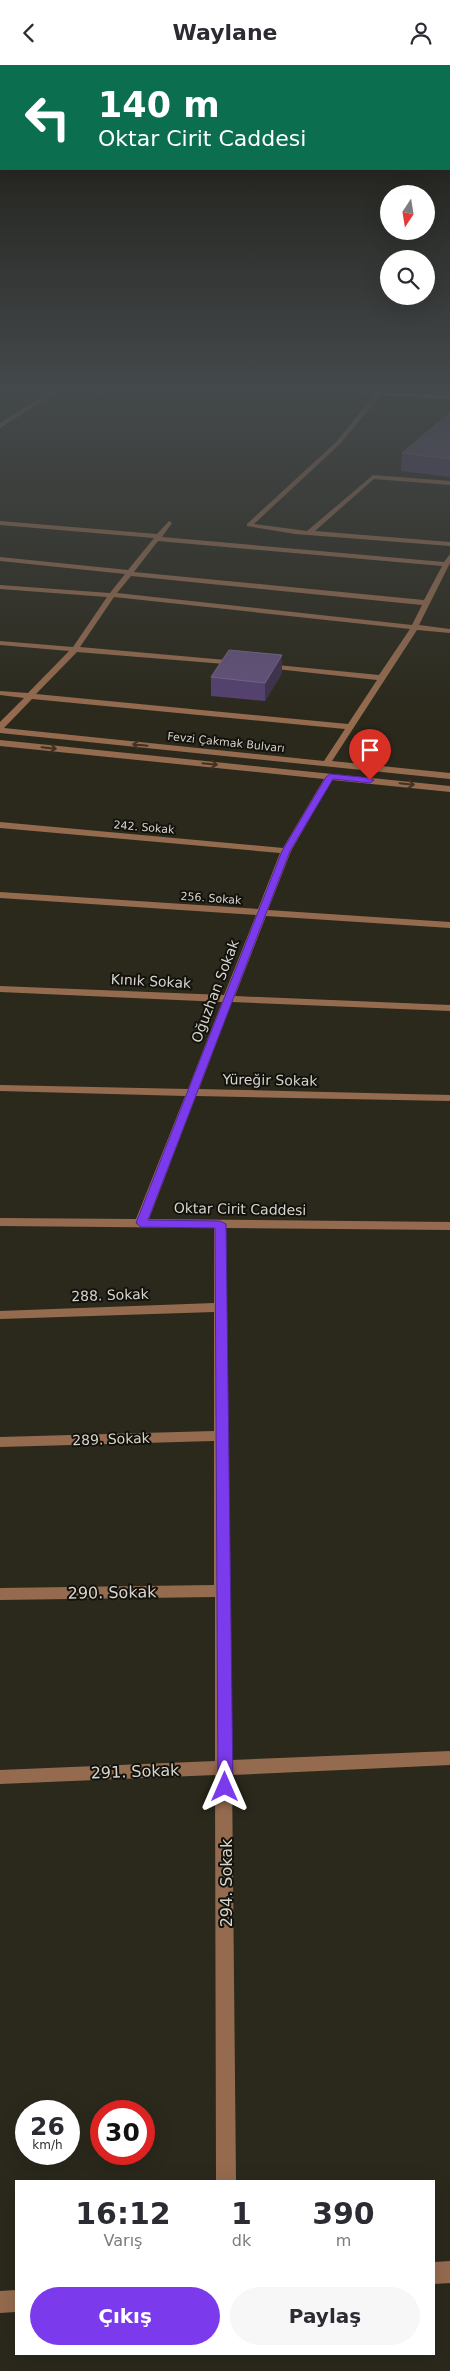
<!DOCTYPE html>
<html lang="tr">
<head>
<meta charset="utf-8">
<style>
  :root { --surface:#fff; --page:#f7f7f7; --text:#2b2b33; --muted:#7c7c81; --accent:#7c3aed }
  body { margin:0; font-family:"DejaVu Sans",sans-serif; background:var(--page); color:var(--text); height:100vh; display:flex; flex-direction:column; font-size:19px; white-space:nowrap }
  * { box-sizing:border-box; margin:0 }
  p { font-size:16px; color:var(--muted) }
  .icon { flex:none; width:28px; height:28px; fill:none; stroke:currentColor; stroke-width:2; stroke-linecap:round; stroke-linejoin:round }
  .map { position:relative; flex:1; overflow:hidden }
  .details { position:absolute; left:15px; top:2115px; width:420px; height:175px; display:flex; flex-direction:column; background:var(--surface); border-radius:0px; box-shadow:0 5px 20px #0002 }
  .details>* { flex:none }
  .top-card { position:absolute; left:0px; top:0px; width:450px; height:105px; box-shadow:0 5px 20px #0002; background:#0b6e4f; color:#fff; overflow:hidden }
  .needle { width:32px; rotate:192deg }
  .buttons { position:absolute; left:380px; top:120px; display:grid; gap:10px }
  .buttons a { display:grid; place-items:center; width:55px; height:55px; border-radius:50%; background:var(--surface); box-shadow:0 5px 20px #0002; font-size:25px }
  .speed { position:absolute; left:15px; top:2035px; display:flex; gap:10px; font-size:25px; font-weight:700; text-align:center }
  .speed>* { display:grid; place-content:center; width:65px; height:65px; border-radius:50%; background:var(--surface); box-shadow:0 5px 20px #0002; line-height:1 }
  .speed small { font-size:12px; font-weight:400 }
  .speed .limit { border:8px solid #d22; background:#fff; color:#111 }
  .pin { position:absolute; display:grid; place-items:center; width:42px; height:42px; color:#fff; margin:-51px -21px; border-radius:50% 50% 50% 0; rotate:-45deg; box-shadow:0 0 5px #0007 }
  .pin .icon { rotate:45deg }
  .me { position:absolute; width:55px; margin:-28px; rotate:0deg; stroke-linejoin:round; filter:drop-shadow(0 0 4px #0008) }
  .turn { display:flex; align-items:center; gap:18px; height:105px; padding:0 15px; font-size:22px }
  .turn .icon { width:65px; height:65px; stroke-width:2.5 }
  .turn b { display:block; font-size:35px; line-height:42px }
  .eta { display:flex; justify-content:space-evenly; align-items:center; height:85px; text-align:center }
  .eta b { font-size:30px; font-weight:700; line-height:35px }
  .cta { display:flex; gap:10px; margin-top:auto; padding:10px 15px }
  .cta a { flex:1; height:58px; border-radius:30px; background:var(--accent); color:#fff; font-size:20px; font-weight:700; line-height:58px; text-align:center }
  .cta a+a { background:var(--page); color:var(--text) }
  header { display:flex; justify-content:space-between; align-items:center; height:65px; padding:0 15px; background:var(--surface); font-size:22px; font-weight:700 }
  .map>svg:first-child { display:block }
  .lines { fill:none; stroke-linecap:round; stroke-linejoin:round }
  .minor { fill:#956b4f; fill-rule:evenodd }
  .major { fill:#f6b182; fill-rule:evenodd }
  .wall { fill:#554171 }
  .shaded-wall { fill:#3e314b }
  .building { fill:#63517b; stroke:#756688 }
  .oneway { stroke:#403123 }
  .route { fill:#7c3aed; stroke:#51269a }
  .labels { text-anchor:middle; stroke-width:4; stroke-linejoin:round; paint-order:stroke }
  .far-street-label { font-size:11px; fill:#d7d5cd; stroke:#13120c }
  .street-label { font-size:14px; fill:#d7d5cd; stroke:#13120c }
  .near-street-label { font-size:16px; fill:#d7d5cd; stroke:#13120c }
</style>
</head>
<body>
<header><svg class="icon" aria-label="back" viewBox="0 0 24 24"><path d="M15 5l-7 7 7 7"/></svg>Waylane<svg class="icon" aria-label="person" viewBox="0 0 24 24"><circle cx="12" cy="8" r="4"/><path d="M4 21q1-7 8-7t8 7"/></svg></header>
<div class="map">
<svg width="450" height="2306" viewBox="0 0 450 2306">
  <rect width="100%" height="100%" fill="#2b291c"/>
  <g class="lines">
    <g class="minor">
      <polygon points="49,327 57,327 0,363 0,358"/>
      <polygon points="377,327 383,328 340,379 254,459 307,466 373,410 450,416 450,420 374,414 315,466 450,477 450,481 295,469 247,461 247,459 336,377"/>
      <path d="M0,456L157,469L169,456L172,458L162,472L444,497L450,489V498L419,560L450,564V568L417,565L332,696L450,708V714L0,668V657L24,633L0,630V626L28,628L69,586L0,580V576L73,582L107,532L0,524V520L110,528L125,509L0,496V492L128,505L154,473L0,460ZM158,476L442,501L424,535L134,507ZM131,511L422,540L412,560L117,528ZM114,532L410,564L379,610L267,599L263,601L267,603L377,615L348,659L36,629L77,587L237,600L241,598L237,596L80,582ZM32,634L345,664L324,696L4,663Z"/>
      <polygon points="0,675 450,721 450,727 332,715 291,786 268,845 450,857 450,863 266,851 235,931 450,940 450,946 232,937 199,1024 450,1030 450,1036 196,1031 149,1154 450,1157 450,1165 226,1163 232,1695 450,1686 450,1700 232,1710 236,2116 216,2116 215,1710 0,1719 0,1705 215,1696 215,1532 0,1535 0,1523 214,1520 214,1376 0,1382 0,1372 214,1366 214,1247 0,1254 0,1246 214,1238 214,1163 0,1161 0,1153 136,1154 185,1031 0,1026 0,1020 188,1024 222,937 0,927 0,921 224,930 256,850 0,833 0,827 258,844 280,788 0,763 0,757 283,783 324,714 0,681"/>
      <polygon points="450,2196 450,2218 434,2219 434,2197"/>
      <polygon points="16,2225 16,2247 0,2248 0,2226"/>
    </g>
    <polygon class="major" points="362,327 450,330 450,334 365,329"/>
  </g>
  <g class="wall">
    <polygon points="68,327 115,327 108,332"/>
    <polygon points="450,348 450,412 401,406 402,388"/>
    <polygon points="282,590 282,608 265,636 211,631 211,612"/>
  </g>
  <g class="shaded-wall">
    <polygon points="108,327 115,327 108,332"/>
    <polygon points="282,590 282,608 265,636 265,618"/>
  </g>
  <g class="building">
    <polygon points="450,348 450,394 402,388"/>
    <polygon points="229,585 282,590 265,618 211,612"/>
  </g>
  <defs><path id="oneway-shaft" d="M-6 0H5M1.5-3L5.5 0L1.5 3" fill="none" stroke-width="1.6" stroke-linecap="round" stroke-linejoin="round" transform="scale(1.25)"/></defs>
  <g class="oneway">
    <use href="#oneway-shaft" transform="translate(140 680) rotate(-174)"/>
    <use href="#oneway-shaft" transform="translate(49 683) rotate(6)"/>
    <use href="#oneway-shaft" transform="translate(210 699) rotate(6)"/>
    <use href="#oneway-shaft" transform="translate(407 719) rotate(6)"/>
  </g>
  <linearGradient id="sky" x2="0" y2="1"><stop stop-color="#18170f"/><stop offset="0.5" stop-color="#44494b"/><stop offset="1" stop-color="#44494b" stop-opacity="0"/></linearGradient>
  <rect width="450" height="650" fill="url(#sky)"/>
  <polygon class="route" points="330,709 370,713 374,715 370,718 333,714 290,786 148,1155 220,1156 226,1159 233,1722 231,1727 225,1729 220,1727 218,1722 215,1163 141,1162 136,1158 282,786 326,712"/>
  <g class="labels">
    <g class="far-street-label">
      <text transform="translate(226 677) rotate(6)" y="4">Fevzi Çakmak Bulvarı</text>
      <text transform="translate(144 762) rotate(5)" y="4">242. Sokak</text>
      <text transform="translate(211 833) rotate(4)" y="4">256. Sokak</text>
    </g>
    <g class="street-label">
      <text transform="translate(151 916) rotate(3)" y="5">Kınık Sokak</text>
      <text transform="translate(215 926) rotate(-69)" y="5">Oğuzhan Sokak</text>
      <text transform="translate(270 1015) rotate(1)" y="5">Yüreğir Sokak</text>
      <text transform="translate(240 1144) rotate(1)" y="5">Oktar Cirit Caddesi</text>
      <text transform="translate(110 1230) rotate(-2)" y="5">288. Sokak</text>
      <text transform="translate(111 1374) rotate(-2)" y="5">289. Sokak</text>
    </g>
    <g class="near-street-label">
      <text transform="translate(112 1527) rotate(-1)" y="6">290. Sokak</text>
      <text transform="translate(135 1706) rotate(-2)" y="6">291. Sokak</text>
      <text transform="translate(226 1818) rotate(-90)" y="6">294. Sokak</text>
    </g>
  </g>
</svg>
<div class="buttons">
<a><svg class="needle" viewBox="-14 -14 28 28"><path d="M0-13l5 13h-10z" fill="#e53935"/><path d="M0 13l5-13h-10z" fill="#7c7c81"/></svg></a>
<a><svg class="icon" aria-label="search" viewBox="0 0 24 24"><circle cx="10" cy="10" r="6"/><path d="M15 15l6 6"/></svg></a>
</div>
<div class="speed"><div>26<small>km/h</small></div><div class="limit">30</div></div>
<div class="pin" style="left:370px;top:715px;background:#d93025"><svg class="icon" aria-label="arrive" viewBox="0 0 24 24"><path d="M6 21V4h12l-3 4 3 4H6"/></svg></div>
<svg class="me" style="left:225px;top:1722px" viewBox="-20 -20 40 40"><path d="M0-17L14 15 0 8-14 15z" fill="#7c3aed" stroke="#fff" stroke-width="4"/></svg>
<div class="top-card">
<div class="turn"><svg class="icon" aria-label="left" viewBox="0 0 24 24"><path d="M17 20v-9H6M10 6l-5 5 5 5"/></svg><div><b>140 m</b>Oktar Cirit Caddesi</div></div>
</div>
<section class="details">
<div class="eta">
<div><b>16:12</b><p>Varış</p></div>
<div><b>1</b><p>dk</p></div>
<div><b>390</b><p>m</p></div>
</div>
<div class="cta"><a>Çıkış</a><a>Paylaş</a></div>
</section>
</div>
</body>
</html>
